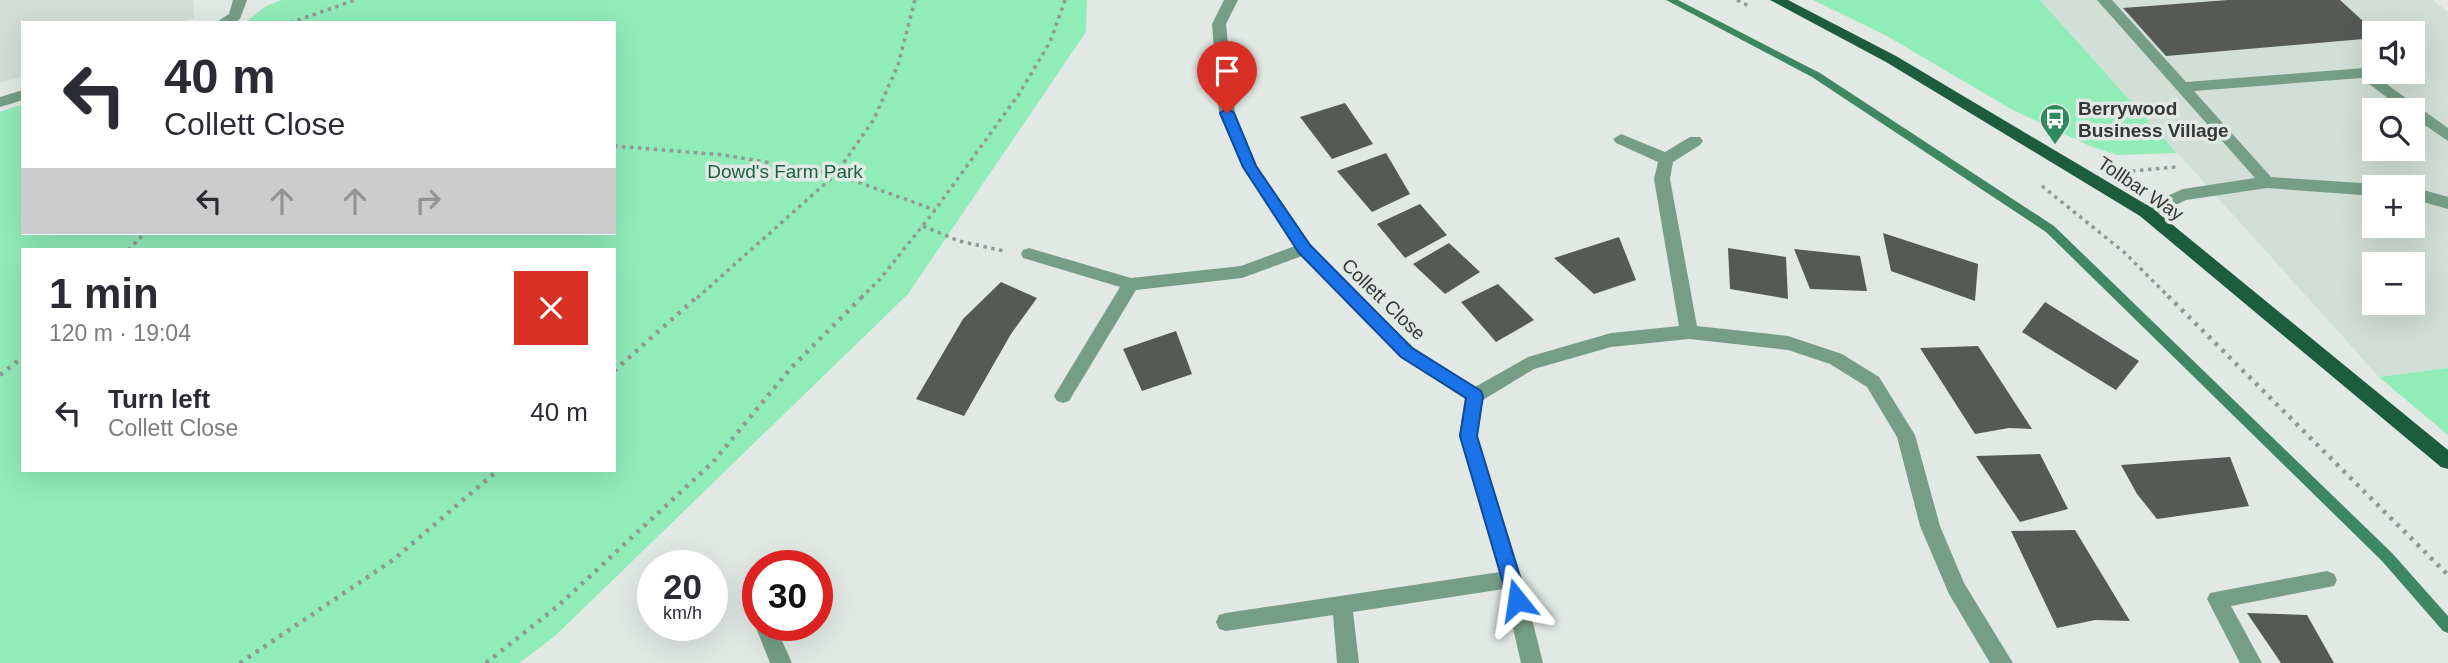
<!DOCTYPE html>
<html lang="en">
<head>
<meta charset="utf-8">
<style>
  :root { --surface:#fff; --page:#f7f7f7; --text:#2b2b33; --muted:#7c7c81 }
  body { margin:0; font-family:Helvetica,sans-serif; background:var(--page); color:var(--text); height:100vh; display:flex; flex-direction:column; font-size:26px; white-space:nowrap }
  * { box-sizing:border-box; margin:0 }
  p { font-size:23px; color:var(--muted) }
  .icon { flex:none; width:38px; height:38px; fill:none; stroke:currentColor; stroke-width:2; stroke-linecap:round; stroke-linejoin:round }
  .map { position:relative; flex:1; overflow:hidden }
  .sheet { position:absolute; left:21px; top:248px; width:595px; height:224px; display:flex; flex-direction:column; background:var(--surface); border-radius:0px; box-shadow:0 7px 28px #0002 }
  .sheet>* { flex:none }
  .banner { position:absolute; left:21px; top:21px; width:595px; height:214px; border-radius:0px; box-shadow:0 7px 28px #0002; background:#fff; color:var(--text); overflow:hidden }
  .buttons { position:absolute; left:2362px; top:21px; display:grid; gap:14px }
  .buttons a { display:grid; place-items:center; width:63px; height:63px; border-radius:0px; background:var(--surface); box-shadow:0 7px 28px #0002; font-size:35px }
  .speed { position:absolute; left:637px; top:550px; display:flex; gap:14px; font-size:35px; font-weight:700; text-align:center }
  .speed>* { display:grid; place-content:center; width:91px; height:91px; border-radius:50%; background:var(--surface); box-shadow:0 7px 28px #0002; line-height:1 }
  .speed small { font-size:18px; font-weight:400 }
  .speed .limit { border:10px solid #d22; background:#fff; color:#111 }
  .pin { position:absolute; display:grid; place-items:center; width:60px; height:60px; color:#fff; margin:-72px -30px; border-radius:50% 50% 50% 0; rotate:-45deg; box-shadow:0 0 7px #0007 }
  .pin .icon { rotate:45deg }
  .me { position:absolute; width:77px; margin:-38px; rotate:345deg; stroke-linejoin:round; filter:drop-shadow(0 0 5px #0008) }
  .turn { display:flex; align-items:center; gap:24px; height:147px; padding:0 28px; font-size:32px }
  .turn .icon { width:91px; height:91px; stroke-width:2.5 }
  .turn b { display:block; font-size:49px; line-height:60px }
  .lanes { display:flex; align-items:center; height:66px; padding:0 28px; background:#0003; justify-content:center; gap:35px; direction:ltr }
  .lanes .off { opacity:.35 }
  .round { display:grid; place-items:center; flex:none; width:74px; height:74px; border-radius:0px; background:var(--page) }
  .headline { display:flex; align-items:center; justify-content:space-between; height:119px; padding:0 28px }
  h1 { font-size:42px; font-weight:800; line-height:52px }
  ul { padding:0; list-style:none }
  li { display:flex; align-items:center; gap:21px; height:91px; padding:0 28px }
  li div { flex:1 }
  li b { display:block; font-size:26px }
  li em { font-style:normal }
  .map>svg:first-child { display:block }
  .built { fill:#d1dfd6; fill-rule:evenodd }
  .green { fill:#90ecb9; fill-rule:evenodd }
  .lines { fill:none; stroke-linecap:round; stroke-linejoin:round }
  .stream { fill:#3e8763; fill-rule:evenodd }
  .building { fill:#555a57 }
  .path-far1 { stroke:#939895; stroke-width:3.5; stroke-dasharray:3.5 4.5; stroke-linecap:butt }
  .path { stroke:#939895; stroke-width:4.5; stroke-dasharray:3.5 6; stroke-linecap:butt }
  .minor { fill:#769e86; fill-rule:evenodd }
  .major { fill:#1c5d3d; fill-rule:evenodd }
  .route { fill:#1a73e8; stroke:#114b97; stroke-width:2 }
  .labels { text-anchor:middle; stroke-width:7; stroke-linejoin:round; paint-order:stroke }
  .poi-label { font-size:19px; font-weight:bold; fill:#363837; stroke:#e2e9e5; text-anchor:start }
  .park-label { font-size:19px; fill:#1a6441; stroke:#e2e9e5 }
  .street-label { font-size:19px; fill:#363837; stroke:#e2e9e5 }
</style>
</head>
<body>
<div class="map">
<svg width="2448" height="663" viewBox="0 0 2448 663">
  <rect width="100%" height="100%" fill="#e2e9e5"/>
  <g class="built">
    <polygon points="0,0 193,0 194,18 179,23 23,23 23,76 0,83"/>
    <path d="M2040,0H2433L2448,12V368L2379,377ZM2375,33H2413V72H2375ZM2375,110H2413V149H2375ZM2375,187H2413V226H2375ZM2375,264H2413V303H2375Z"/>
  </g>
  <g class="green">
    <path d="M282,0H1087L1086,32L908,294L555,636L519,663H0V112L23,104V233H614V23H245L266,6ZM23,250H614V471H23Z"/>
    <polygon points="1813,0 2040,0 2177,153 2117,155 2090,146 2011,109 1887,36"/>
    <polygon points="2448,368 2448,435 2379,377"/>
  </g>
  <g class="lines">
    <polygon class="stream" points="1666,0 1678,0 1820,73 2054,226 2392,553 2448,616 2448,633 2443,631 2382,561 2046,232 1812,77"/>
  </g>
  <g class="building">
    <polygon points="2228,0 2340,0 2375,32 2375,38 2166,56 2123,8"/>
    <polygon points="1345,103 1373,144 1332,159 1300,117"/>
    <polygon points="1386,153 1410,194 1372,212 1337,171"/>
    <polygon points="1420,204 1447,235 1405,258 1377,224"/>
    <polygon points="1883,233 1978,264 1975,301 1891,271"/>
    <polygon points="1619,237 1636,280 1594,294 1554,258"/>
    <polygon points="1449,243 1480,272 1445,294 1413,264"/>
    <polygon points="1728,248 1786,257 1788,299 1730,289"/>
    <polygon points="1794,249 1860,256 1867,291 1810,289"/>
    <polygon points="1001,282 1037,298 1011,334 964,416 916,399 963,319"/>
    <polygon points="1498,284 1534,320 1496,342 1461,302"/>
    <polygon points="2045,302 2139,361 2116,390 2022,332"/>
    <polygon points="1176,331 1192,374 1142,391 1123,349"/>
    <polygon points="1978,346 2032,429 2009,428 1975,434 1920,348"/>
    <polygon points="2040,454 2068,509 2020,522 1976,456"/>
    <polygon points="2230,457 2249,506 2157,519 2137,494 2121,465"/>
    <polygon points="2075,530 2130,621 2095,620 2057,628 2011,531"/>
    <polygon points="2247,613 2307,615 2334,663 2281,663"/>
  </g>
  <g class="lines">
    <g class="path-far1">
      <polyline points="1737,0 1749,6"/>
      <polyline points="290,23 355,0"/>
      <polyline points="614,146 724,155 836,174 935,210"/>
      <polyline points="2132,171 2176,167"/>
      <polyline points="2042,186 2125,253 2170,298"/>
      <polyline points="923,226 959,241 1004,251"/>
      <polyline points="128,250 145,233"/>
      <polyline points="697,298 836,174 874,119 898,65 915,0"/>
      <polyline points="861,298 881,278 935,210 1019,94 1050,42 1065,0"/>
    </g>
    <g class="path">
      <polyline points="2168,296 2448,575"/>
      <polyline points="614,371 698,296"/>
      <polyline points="0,375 23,357"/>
      <polyline points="240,663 393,560 497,471"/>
      <polyline points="486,663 559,605 713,462 790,369 863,296"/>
    </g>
    <g class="minor">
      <polygon points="233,0 247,0 240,19 233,23 215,23 229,14"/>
      <polygon points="1224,0 1238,0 1226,24 1235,113 1257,166 1311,245 1363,299 1413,347 1475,387 1528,357 1611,333 1679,326 1654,179 1658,162 1616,143 1613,139 1621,134 1665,152 1690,137 1700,137 1703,141 1700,145 1673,162 1670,179 1697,326 1788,336 1842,354 1879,377 1915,435 1940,526 1964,583 2013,663 1990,663 1949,594 1920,526 1897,437 1867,387 1830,364 1788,350 1689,339 1611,347 1534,369 1483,400 1477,436 1522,579 1543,663 1521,663 1504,589 1353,612 1359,663 1337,663 1333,615 1226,631 1219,629 1216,622 1219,615 1226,613 1500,572 1459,436 1465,399 1401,357 1302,256 1242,278 1136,290 1069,401 1063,403 1057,401 1054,396 1120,287 1023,258 1021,254 1023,250 1029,248 1131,278 1241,266 1295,246 1242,167 1219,113 1212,24"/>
      <polygon points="2097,0 2112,0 2186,82 2364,68 2448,128 2448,141 2413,117 2413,110 2404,110 2361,78 2194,91 2271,177 2375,184 2381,187 2375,187 2375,196 2267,188 2186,200 2152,216 2140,216 2138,212 2140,208 2183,189 2255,178"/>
      <polygon points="23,90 23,100 0,107 0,97"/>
      <polygon points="2413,187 2448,197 2448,209 2413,199"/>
      <polygon points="2327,571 2334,574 2337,580 2334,586 2231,606 2262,663 2240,663 2207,599 2210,593"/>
      <polygon points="758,618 758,625 775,625 792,663 770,663 755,625"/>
    </g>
    <polygon class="major" points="1770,0 1788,0 1896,56 2152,208 2448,450 2448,469 2441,467 2140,216 1886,62"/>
  </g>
  <polygon class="route" points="1227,108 1234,113 1256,166 1310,245 1412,348 1481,391 1483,396 1477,436 1527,600 1524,606 1517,608 1511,606 1508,600 1460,436 1466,398 1401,357 1299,253 1243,167 1220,113"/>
  <defs>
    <g id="bus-pin" transform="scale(1.575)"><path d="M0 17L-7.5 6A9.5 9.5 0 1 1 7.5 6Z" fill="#31895e" stroke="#e2e9e5"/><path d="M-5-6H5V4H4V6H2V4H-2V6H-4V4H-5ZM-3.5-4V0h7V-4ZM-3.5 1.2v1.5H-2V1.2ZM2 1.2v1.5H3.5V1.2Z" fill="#fff"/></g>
  </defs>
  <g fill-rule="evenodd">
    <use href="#bus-pin" x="2055" y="119"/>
  </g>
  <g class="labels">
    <g class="poi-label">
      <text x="2078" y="115">Berrywood<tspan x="2078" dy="22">Business Village</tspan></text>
    </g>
    <g class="park-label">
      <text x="785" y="178">Dowd's Farm Park</text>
    </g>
    <g class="street-label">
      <text transform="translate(2141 188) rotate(34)" y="7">Tollbar Way</text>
      <text transform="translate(1384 299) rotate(44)" y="7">Collett Close</text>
    </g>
  </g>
</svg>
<div class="buttons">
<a><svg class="icon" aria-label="sound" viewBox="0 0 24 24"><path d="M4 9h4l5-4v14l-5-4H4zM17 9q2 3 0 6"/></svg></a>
<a><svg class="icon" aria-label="search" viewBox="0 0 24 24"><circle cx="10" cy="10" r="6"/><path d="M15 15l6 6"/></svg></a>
<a>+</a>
<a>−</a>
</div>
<div class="speed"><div>20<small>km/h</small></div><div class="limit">30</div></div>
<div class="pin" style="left:1227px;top:113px;background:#d93025"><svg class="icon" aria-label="arrive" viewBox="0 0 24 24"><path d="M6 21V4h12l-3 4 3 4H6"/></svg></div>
<svg class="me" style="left:1517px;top:600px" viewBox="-20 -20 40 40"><path d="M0-17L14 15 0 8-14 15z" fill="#1a73e8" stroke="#fff" stroke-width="4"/></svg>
<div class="banner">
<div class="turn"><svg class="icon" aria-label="left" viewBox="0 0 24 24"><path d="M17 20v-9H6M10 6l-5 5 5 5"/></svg><div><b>40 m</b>Collett Close</div></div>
<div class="lanes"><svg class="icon" aria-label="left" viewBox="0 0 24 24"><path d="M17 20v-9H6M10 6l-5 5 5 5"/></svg><svg class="icon off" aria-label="ahead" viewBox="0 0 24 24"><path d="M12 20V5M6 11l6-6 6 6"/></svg><svg class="icon off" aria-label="ahead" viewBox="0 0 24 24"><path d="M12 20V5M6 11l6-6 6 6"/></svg><svg class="icon off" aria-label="right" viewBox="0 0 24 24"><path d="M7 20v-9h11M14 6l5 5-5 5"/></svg></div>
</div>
<section class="sheet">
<div class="headline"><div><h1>1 min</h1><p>120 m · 19:04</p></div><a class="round" style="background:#d93025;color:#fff"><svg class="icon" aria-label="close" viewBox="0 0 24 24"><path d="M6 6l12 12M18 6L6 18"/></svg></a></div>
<ul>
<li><svg class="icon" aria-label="left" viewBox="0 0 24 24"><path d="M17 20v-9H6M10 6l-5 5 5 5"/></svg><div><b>Turn left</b><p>Collett Close</p></div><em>40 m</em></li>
</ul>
</section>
</div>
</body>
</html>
